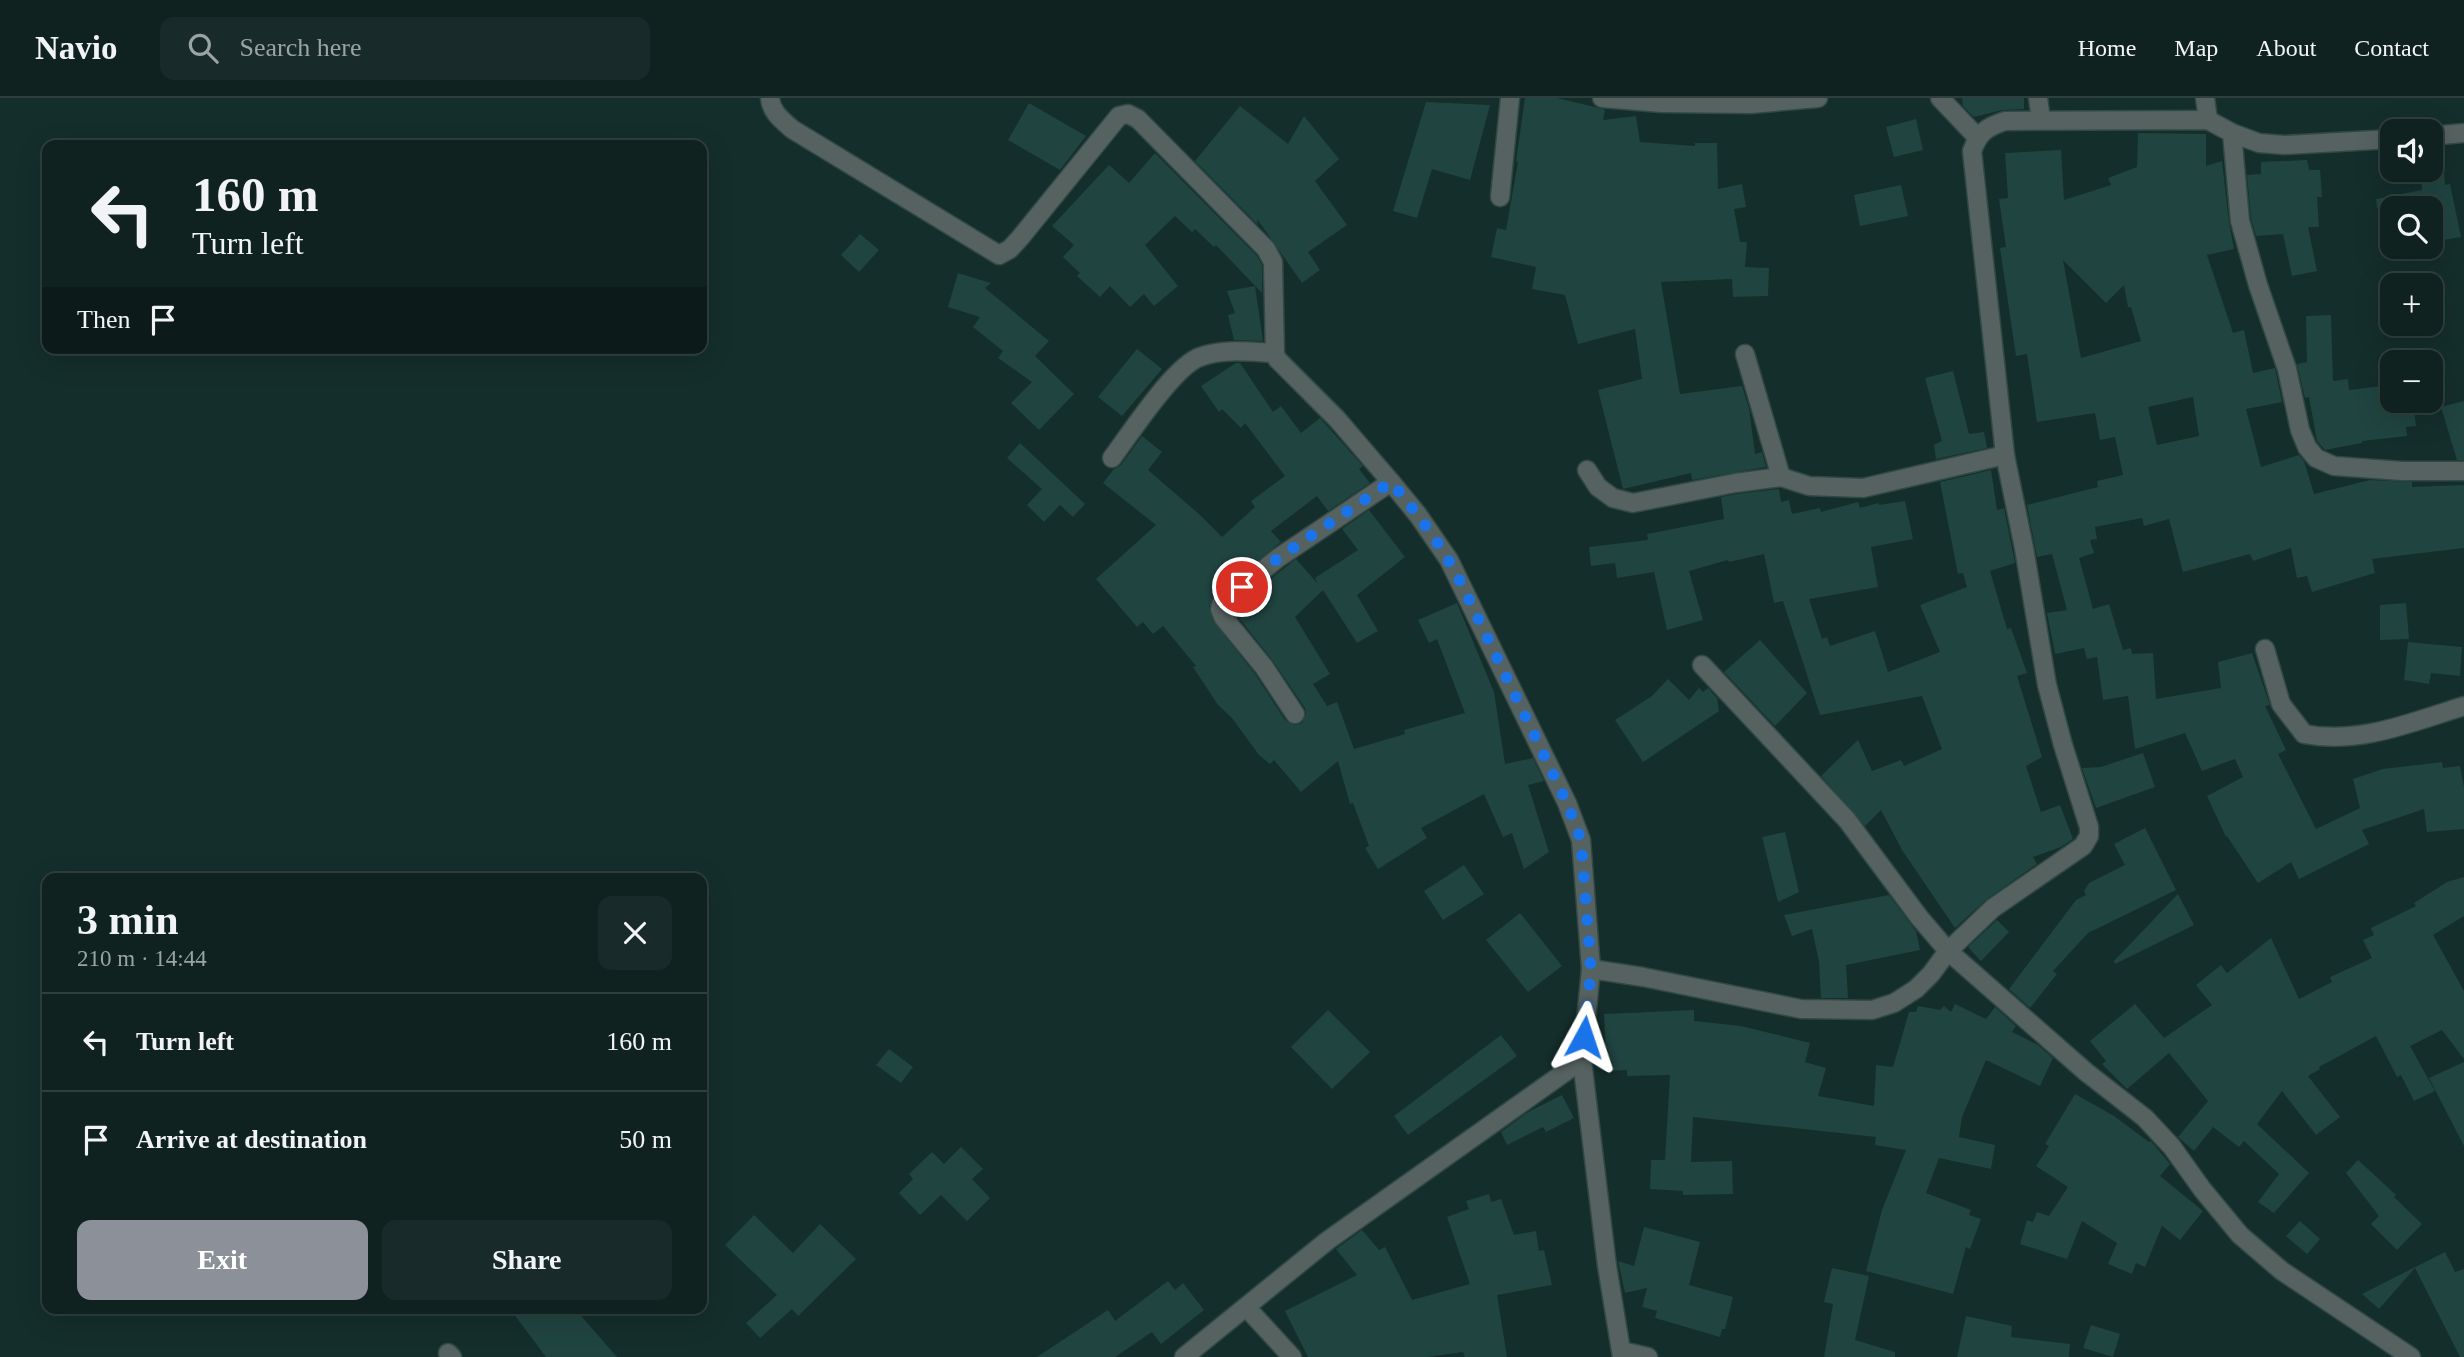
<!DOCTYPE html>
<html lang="en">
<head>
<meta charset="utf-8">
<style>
  :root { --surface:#0f2220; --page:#182a29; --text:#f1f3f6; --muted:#9ba4a5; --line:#2f3f3e; --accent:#8c9099 }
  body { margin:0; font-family:"Times New Roman",serif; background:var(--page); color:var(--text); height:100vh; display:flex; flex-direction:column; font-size:26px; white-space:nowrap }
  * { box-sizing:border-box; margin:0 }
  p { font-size:23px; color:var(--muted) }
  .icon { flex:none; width:38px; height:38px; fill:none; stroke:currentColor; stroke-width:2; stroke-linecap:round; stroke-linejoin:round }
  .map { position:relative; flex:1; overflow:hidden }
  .side { position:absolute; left:42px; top:775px; width:665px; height:441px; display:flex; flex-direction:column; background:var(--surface); border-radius:14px; box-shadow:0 7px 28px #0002,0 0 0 2px var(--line) }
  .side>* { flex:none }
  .hud { position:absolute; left:42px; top:42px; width:665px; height:214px; border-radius:14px; box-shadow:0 7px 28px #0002,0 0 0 2px var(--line); background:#0f2220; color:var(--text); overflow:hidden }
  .tools { position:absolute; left:2380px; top:21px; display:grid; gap:14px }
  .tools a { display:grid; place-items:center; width:63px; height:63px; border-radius:14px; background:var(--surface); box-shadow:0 7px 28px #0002,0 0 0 2px var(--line); font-size:35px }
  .pin { position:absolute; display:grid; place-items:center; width:60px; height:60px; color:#fff; margin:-30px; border:4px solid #fff; border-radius:50%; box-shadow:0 2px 7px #0007 }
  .me { position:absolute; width:77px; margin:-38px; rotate:5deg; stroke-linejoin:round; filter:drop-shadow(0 0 5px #0008) }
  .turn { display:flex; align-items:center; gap:24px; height:147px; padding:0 35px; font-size:32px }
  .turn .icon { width:91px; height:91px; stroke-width:2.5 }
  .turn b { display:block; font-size:49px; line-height:60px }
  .then { display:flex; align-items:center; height:66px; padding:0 35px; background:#0003; gap:14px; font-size:26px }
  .round { display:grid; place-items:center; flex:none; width:74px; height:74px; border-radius:14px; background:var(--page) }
  .head { display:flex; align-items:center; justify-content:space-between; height:119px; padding:0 35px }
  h1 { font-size:42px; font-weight:600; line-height:52px }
  .button { display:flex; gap:14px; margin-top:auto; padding:14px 35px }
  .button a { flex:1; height:80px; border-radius:14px; background:var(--accent); color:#fff; font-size:28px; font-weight:600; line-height:80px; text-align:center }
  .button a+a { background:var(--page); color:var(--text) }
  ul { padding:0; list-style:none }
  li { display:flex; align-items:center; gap:21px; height:98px; padding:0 35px; border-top:2px solid var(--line) }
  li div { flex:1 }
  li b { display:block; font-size:26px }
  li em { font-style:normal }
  header { display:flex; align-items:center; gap:42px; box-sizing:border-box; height:98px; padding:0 35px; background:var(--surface); border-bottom:2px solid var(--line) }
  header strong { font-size:33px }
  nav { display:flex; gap:38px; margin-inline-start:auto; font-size:24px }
  .search { width:490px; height:63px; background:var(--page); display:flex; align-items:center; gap:18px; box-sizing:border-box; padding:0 24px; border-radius:14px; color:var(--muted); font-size:26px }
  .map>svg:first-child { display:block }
  .building { fill:#204440; fill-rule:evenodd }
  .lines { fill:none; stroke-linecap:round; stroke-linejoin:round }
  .street-casing { stroke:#314946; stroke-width:21 }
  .street { stroke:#566260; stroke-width:18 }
  .route { stroke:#1a73e8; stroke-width:12; stroke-dasharray:0 21.6 }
</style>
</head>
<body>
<header>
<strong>Navio</strong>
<div class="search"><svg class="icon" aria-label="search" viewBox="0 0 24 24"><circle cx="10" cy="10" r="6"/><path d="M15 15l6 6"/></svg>Search here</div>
<nav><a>Home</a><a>Map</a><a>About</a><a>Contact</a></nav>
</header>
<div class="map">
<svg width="2464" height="1259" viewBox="0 0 2464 1259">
  <rect width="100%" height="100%" fill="#142e2b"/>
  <g class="building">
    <polygon points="1525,0 1557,0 1595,9 1605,12 1603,22 1636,18 1640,44 1695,48 1695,45 1717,45 1718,91 1742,86 1746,109 1734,111 1740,144 1747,144 1745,169 1769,170 1768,198 1733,199 1732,181 1661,184 1680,296 1742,288 1749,310 1755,356 1762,354 1766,369 1692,382 1691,375 1623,391 1598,292 1642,281 1635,231 1578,246 1565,197 1532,191 1536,169 1491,159 1497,130 1506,132 1518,64 1516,63"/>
    <polygon points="1962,0 2024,0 2024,11 2002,12 1974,19 1963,8"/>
    <polygon points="1426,4 1490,7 1470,82 1432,71 1417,120 1393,113"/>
    <polygon points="1029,5 1086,38 1060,72 1008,42"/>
    <polygon points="1240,8 1288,46 1304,18 1339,61 1315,83 1347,127 1308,154 1320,172 1302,185 1257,121 1258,127 1195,63"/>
    <polygon points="1916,21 1923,52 1894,59 1886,29"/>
    <path d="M2138,35L2206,36V68L2222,63L2229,124L2234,151L2207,157L2233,235L2244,232L2253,275L2275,270L2282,304L2246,311L2261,369L2299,357L2304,363L2314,396L2370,382L2412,384V389L2464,387V450L2372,461L2375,475L2312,494L2307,478L2297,480L2291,450L2253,463L2250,456L2183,474L2169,421L2144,428L2142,420L2095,429L2097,441L2090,442L2094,455L2079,460L2093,511L2109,506L2123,552L2131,550L2132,556L2153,555L2156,601L2221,590L2218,564L2252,555L2270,607L2265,608L2286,652L2278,656L2316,731L2360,710L2353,681L2383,671L2442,664L2443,670L2460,668L2464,689V731L2427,734L2424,711L2362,732L2369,746L2299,781L2291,764L2258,785L2227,738L2226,739L2207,698L2243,679L2235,661L2202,673L2185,635L2135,651L2128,598L2103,602L2097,559L2087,561L2084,550L2055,556L2047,515L2067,512L2052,456L2037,459L2027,407L2098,389L2097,383L2123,377L2115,339L2100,342L2095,315L2037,324L2027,256L2016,258L2000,150L2006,149L1999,101L2008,100L2005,55L2061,52L2064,102L2111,87L2108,80L2137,69ZM2063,162L2106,205L2124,187L2128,209H2131L2141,243L2081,260ZM2193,299L2199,338L2157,347L2148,309Z"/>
    <polygon points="1155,55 1257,158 1262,167 1262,195 1216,147 1214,149 1195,131 1192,134 1175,118 1145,147 1178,188 1154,208 1144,196 1130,209 1110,188 1100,199 1077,178 1080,175 1063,159 1074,147 1052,128 1109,67 1129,85"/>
    <polygon points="2307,62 2309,72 2320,72 2322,99 2317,99 2319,129 2308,129 2317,173 2292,178 2283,136 2256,138 2251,121 2247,77 2261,76 2261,64"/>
    <polygon points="2444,74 2445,87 2450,86 2461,139 2431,144 2431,110 2377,110 2376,101 2422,92 2421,77"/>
    <polygon points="1901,87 1908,118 1860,128 1854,97"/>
    <polygon points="860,136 879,152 859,174 841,157"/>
    <polygon points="958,175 991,185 985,190 1049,243 1035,258 1074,296 1039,332 1011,305 1032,284 998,260 1003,253 973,229 980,219 948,209"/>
    <polygon points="1255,188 1263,243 1234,242 1228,217 1235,215 1227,193"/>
    <polygon points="2331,217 2333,283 2348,281 2349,292 2392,287 2392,303 2413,303 2416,328 2406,329 2407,338 2362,343 2362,345 2325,352 2317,343 2309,299 2305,300 2297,266 2307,264 2306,218"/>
    <polygon points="1137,251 1162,271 1122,318 1098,299"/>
    <polygon points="1236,265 1240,265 1273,314 1281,308 1301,335 1320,320 1363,368 1359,371 1370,385 1328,413 1317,398 1271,433 1281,444 1213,498 1209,509 1213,523 1255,576 1285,622 1295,627 1302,625 1306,616 1305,610 1273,563 1232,511 1296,461 1318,486 1315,480 1358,452 1342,431 1369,412 1405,459 1357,497 1378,533 1357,545 1323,492 1295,519 1330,576 1313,586 1327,608 1337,604 1354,651 1405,636 1404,632 1465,615 1437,541 1429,545 1418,522 1457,505 1494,594 1505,666 1533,660 1544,683 1528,687 1549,754 1524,771 1512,735 1503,739 1484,696 1421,730 1427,740 1378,771 1365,750 1369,748 1353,705 1350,706 1338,663 1301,694 1274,662 1270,666 1259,657 1232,620 1218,607 1193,569 1196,568 1163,528 1153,536 1143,524 1137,529 1096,481 1156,427 1103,385 1114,371 1121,367 1142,338 1162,354 1148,372 1199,416 1222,439 1255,409 1251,403 1285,378 1245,325 1241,330 1222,311 1219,314 1201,288"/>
    <polygon points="1953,273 1969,336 1984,334 1987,350 1936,361 1934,347 1942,343 1925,280"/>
    <polygon points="2464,303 2464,362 2457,362 2441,309"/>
    <polygon points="1020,345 1085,406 1073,419 1060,407 1044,424 1027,407 1042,391 1007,360"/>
    <polygon points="1991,372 1997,412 2004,410 2015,465 1990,473 2007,531 2011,530 2027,575 2017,578 2042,659 2026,668 2041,714 2060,707 2073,741 2061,749 2033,759 2037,766 1987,801 1955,830 1902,752 1881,712 1865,728 1821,678 1858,642 1872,673 1901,662 1904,668 1942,651 1922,598 1820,617 1783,503 1774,505 1764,456 1729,464 1728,462 1689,473 1703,522 1667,532 1654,474 1617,480 1615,465 1591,468 1589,449 1648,442 1647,436 1724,421 1721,399 1737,396 1779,391 1781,404 1789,402 1792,416 1820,410 1821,414 1858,404 1860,410 1878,405 1879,407 1905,403 1913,441 1871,449 1878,489 1809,501 1822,541 1827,539 1830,548 1875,533 1888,574 1940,554 1920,507 1967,489 1963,475 1958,476 1940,384"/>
    <polygon points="2406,505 2409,541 2380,542 2380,507"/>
    <polygon points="1760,542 1807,595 1775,628 1724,574"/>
    <polygon points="2408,544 2462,549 2460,578 2431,575 2429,586 2404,582"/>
    <polygon points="1668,581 1689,602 1699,590 1703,594 1708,590 1717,600 1719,613 1643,664 1615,622 1652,598"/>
    <polygon points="2143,655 2155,689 2096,710 2082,670 2101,669"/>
    <polygon points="2145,730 2176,792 2088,835 2053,873 2057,876 2030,910 2009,891 2076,802 2086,797 2084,793 2089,785 2125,767 2114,746"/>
    <polygon points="1785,734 1799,794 1778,804 1762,739"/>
    <polygon points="1464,767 1484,796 1443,822 1424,793"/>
    <polygon points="2464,779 2464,818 2433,837 2464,893 2464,961 2442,932 2410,948 2435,993 2414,1003 2401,977 2397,979 2376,938 2319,969 2320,971 2308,978 2340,1019 2316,1037 2282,993 2257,1026 2309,1075 2274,1115 2258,1104 2279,1076 2244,1043 2239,1049 2213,1029 2194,1053 2178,1039 2208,1003 2169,955 2127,991 2102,966 2106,963 2090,943 2135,906 2164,940 2212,907 2196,887 2221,867 2227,875 2271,840 2299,901 2332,884 2330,879 2372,860 2363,842 2374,837 2371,830 2416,808 2414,805 2447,784"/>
    <polygon points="2178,796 2194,827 2115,866 2114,863"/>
    <polygon points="1889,797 1916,833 1920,852 1846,867 1848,900 1821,900 1819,864 1812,831 1792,838 1784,817"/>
    <polygon points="1520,815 1562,868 1528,894 1486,842"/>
    <polygon points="1997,822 2009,834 1981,863 1968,849"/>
    <polygon points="1955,906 1986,921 1995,909 2016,928 2012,934 2038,947 2053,960 2040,988 1986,962 1962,1019 1959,1039 1995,1047 1991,1071 1939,1060 1926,1095 1971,1112 1969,1117 1981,1121 1970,1151 1966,1149 1953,1196 1866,1173 1882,1112 1906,1052 1875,1047 1876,1039 1693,1019 1691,1064 1732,1063 1733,1096 1683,1097 1683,1093 1650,1091 1651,1062 1665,1062 1670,977 1627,978 1627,972 1607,973 1604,916 1694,912 1694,923 1741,928 1810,945 1805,964 1826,970 1818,998 1874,1008 1876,967 1893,969 1909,914 1916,914 1918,908 1940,912 1944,908 1951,914"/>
    <polygon points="1328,912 1370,954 1332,991 1291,949"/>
    <polygon points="1501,937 1517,958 1408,1037 1394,1018"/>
    <polygon points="889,951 913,969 901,985 876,967"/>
    <polygon points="2464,964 2464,1048 2429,980"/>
    <polygon points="2075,996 2114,1018 2149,1044 2151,1043 2170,1066 2160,1078 2203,1113 2180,1142 2162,1128 2145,1169 2136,1165 2132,1176 2108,1166 2117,1145 2082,1123 2067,1161 2020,1146 2027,1122 2033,1124 2037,1114 2049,1118 2068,1089 2036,1068 2049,1048 2045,1046"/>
    <polygon points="1562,997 1574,1020 1546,1034 1543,1029 1507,1047 1501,1034 1528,1014"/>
    <polygon points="961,1049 983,1071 972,1081 990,1100 967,1123 941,1097 920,1117 899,1095 913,1081 909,1076 932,1054 944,1066"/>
    <polygon points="2358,1062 2396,1097 2394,1099 2422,1126 2397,1152 2371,1126 2379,1118 2346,1075"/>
    <polygon points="1489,1096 1491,1104 1501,1101 1514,1137 1536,1133 1539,1153 1544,1152 1552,1187 1497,1197 1507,1259 1465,1259 1463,1254 1427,1259 1308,1259 1285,1213 1357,1177 1336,1151 1362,1132 1379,1152 1385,1149 1412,1202 1470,1186 1447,1119 1469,1111 1466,1103"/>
    <polygon points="754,1117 793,1155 820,1126 856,1161 798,1218 792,1211 760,1240 746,1225 777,1197 725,1147"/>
    <polygon points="2300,1123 2320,1141 2307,1156 2286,1138"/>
    <polygon points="1644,1129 1700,1144 1689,1187 1733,1199 1725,1231 1722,1231 1720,1239 1655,1220 1657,1213 1642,1209 1647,1190 1625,1195 1618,1163 1634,1168"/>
    <polygon points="2445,1154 2455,1174 2464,1171 2464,1259 2460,1259 2415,1170 2379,1211 2362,1196"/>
    <polygon points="1832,1170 1869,1178 1855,1242 1895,1254 1895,1259 1824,1259 1833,1206 1824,1204"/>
    <polygon points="1168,1183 1175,1192 1183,1185 1204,1212 1161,1246 1152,1234 1115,1259 1037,1259 1108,1212 1115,1223"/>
    <polygon points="510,1211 575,1211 617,1259 546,1259"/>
    <polygon points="1966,1218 2012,1228 2011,1239 2070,1246 2069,1259 1957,1259"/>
    <polygon points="2091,1227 2120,1236 2113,1259 2083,1250"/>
  </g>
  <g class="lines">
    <g class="street-casing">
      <g id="street">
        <path d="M770,0C771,14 782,22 792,31L999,157L1010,151L1020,140L1119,18L1128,16L1138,21L1266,151L1273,164L1275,255L1277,261L1337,321L1391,384L1418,417L1449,462L1567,705L1581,742L1591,871"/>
        <polyline points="1602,0 1662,5 1751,6 1818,0"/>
        <polyline points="1940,0 1977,39"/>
        <polyline points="2038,0 2041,22"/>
        <polyline points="2205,0 2208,22"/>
        <polyline points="2232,35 2240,123 2258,187 2287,271 2300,332 2307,349 2316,360 2334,368 2402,373 2464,373"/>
        <polyline points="2431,38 2464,35"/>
        <polyline points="1500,99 1510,0"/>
        <polyline points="1745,256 1781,379"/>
        <path d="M1112,360C1130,336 1174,268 1200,259C1223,250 1250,254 1275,255"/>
        <polyline points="1587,372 1598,389 1613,400 1633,405 1735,385 1781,379 1809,388 1863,390 2005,357"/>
        <path d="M2265,551L2281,606L2304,636C2359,647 2412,624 2464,608"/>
        <polyline points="1702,567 1847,722 1919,819 1948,853 2086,974 2145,1020 2172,1049 2202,1091 2240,1137 2282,1173 2411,1259"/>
        <polyline points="1295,616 1264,569 1223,519 1220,511 1221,506 1278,460 1391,384"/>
        <polyline points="1246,1209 1292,1259"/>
        <polyline points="1622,1253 1648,1259"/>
        <polyline points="448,1255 452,1259"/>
        <polyline points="1184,1259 1327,1143 1582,962"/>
        <path d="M1622,1259L1607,1168L1582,962L1591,871L1643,879L1801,911L1872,912L1894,905L1916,891L1931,876L1948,853L1993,810L2083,748L2089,738V729L2063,647L2047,587L2024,450L2005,357L1972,53C1979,34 1987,29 2005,23L2208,22L2232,35L2259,45L2284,47L2392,41"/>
      </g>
    </g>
    <use href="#street" class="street"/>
  </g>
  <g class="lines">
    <path class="route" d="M1242,489L1278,460L1391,384C1418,416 1442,448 1461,485L1567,705L1581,742L1591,872L1584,939"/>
  </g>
</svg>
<div class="tools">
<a><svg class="icon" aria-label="sound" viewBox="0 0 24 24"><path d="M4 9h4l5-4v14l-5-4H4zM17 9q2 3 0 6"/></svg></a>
<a><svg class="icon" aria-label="search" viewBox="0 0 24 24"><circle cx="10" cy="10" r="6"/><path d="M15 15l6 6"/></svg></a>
<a>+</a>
<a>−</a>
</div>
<div class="pin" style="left:1242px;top:489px;background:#d93025"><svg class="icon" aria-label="arrive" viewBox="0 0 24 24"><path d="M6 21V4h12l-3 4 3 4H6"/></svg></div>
<svg class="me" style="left:1584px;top:939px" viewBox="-20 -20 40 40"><path d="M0-17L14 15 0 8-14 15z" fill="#1a73e8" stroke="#fff" stroke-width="4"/></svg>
<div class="hud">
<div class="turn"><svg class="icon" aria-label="left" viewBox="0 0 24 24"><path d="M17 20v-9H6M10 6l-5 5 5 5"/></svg><div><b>160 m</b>Turn left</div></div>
<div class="then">Then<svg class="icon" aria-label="arrive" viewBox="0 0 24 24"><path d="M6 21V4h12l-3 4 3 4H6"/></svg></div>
</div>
<section class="side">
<div class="head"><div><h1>3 min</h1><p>210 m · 14:44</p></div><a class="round"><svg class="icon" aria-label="close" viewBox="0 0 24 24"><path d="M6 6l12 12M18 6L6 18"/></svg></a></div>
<ul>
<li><svg class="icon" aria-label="left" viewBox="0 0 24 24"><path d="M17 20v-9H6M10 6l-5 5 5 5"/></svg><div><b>Turn left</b></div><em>160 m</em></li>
<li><svg class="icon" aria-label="arrive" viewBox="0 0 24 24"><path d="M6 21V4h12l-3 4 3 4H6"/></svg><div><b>Arrive at destination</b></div><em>50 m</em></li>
</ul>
<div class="button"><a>Exit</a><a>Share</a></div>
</section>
</div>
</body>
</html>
